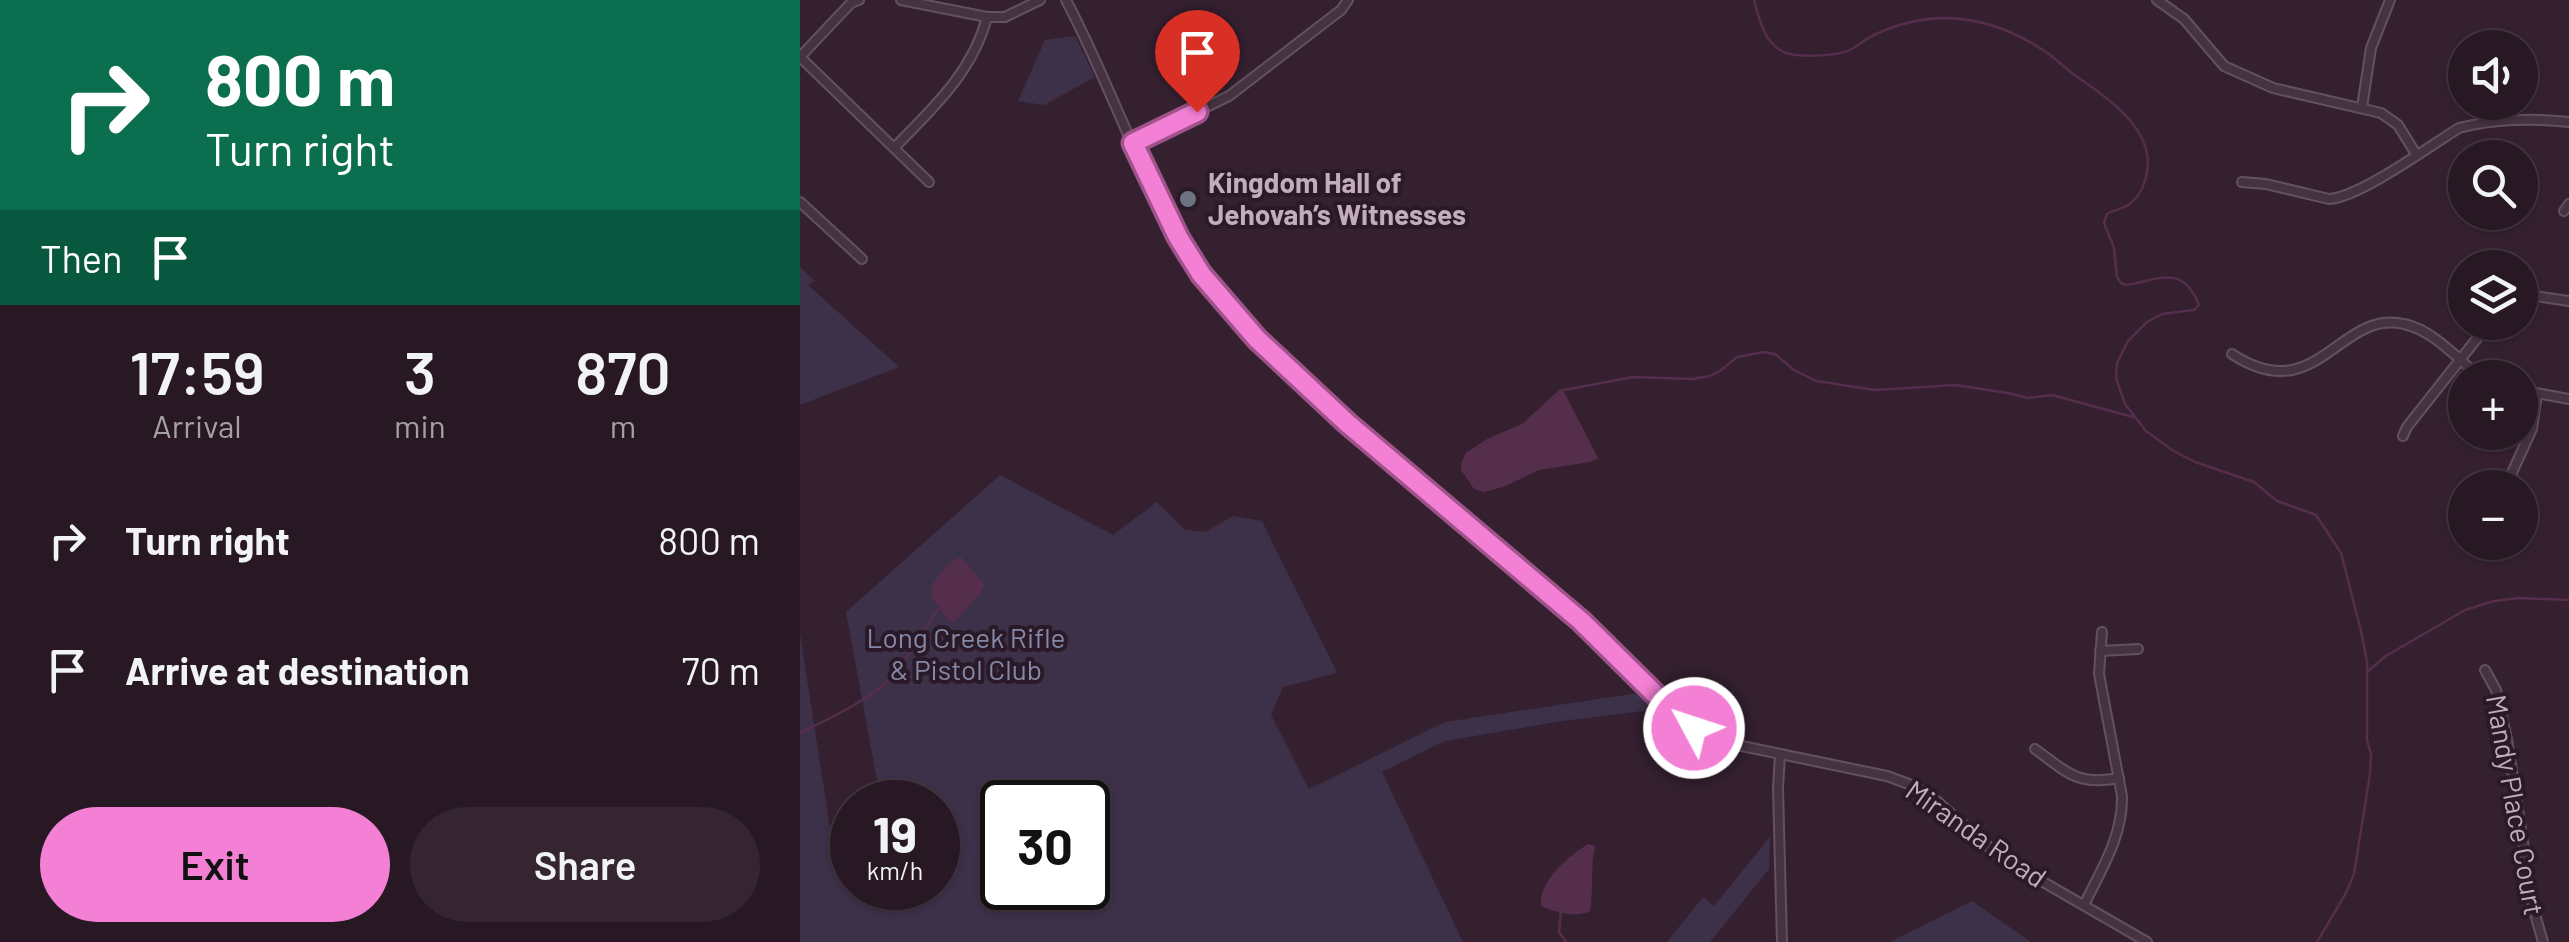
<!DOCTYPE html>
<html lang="en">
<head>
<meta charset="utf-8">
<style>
  :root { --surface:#281824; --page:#342531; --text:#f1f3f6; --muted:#a5a0a6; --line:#443741; --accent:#f480d5 }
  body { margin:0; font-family:Barlow,sans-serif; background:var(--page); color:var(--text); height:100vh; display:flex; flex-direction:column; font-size:38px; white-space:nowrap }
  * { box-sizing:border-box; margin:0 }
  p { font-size:32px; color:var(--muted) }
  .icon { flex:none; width:55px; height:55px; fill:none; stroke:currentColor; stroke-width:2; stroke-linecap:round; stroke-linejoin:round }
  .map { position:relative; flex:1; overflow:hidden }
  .drawer { display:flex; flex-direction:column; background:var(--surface); width:800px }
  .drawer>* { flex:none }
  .banner { background:#0b6e4f; color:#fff; overflow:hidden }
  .fabs { position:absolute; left:1648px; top:30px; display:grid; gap:20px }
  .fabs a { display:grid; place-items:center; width:90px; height:90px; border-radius:50%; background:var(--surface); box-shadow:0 2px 8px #0004,0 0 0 2px var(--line); font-size:50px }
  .speed { position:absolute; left:30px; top:780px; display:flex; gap:20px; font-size:50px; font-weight:700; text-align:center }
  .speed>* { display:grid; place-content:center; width:130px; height:130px; border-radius:50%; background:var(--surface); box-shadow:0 2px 8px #0004,0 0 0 2px var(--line); line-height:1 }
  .speed small { font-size:25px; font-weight:400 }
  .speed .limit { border:5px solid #111; border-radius:15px; background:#fff; color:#111 }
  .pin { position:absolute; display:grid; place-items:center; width:85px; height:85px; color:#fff; margin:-102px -42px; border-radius:50% 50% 50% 0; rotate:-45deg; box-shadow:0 0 10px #0007 }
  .pin .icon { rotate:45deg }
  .me { position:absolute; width:110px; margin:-55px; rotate:310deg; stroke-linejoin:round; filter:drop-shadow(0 0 8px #0008) }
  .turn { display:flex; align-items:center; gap:35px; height:210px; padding:0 40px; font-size:45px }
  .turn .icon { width:130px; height:130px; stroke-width:2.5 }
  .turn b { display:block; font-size:70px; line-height:85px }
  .then { display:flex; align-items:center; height:95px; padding:0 40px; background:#0003; gap:20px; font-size:38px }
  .eta { display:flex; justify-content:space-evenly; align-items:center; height:170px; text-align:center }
  .eta b { font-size:60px; font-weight:600; line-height:70px }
  .action { display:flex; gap:20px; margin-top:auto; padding:20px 40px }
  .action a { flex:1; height:115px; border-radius:60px; background:var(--accent); color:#111; font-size:40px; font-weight:600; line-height:115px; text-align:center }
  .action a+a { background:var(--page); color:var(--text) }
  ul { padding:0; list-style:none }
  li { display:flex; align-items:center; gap:30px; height:130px; padding:0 40px }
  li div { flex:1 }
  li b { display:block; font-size:38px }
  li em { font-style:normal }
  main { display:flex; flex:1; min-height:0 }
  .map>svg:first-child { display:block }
  .green { fill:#3d314a; fill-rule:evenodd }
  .water { fill:#552e4c }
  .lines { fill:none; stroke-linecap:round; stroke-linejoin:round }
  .stream { stroke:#552e4c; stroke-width:2.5 }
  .minor-casing { stroke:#64505f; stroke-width:12 }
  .minor { stroke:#463341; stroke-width:8 }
  .route-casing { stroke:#9f538a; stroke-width:25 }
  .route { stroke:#f480d5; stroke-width:18 }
  .worship-dot { fill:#6b7280; stroke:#2a1926; stroke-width:4 }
  .labels { text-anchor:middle; stroke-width:8; stroke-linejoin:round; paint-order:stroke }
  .poi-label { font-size:28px; font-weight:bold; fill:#c3adbd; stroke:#2a1926; text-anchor:start }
  .park-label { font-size:28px; fill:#8589a8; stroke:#2a1926 }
  .street-label { font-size:28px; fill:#c3adbd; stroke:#2a1926 }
</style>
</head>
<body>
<main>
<section class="drawer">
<div class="banner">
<div class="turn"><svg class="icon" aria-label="right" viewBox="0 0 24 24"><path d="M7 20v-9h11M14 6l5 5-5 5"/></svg><div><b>800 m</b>Turn right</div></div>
<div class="then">Then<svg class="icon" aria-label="arrive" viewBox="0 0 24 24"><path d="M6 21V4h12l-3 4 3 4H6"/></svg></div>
</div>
<div class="eta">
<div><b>17:59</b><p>Arrival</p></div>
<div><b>3</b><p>min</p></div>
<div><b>870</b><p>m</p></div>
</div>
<ul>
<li><svg class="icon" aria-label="right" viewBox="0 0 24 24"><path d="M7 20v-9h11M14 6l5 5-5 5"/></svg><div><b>Turn right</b></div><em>800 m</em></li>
<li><svg class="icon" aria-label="arrive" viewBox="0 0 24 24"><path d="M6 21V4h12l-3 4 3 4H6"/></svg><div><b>Arrive at destination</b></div><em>70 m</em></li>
</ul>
<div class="action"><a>Exit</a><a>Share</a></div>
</section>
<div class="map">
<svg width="1769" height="942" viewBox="0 0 1769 942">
  <rect width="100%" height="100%" fill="#352030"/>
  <g class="green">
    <polygon points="275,36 295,77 244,105 218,101 245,40"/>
    <polygon points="0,267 15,281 8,285 99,367 0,405"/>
    <path d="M200,475L313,535L357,502L385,530L405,532L433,516L462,521L537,673L483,687L471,715L509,789L645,722L845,692L859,709L762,721L645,741L582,772L663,942H0V634L38,879L52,855V888H138V802H81L46,612ZM202,802H288V888H202Z"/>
    <polygon points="970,837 969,869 910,942 867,942 903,897 914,906"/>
    <polygon points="1172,901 1231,942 1090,942"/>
  </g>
  <g class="water">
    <polygon points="760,389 763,390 798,458 790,462 739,470 703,487 684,492 674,489 661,470 661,463 666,453 687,439 722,424"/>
    <path d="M161,557L184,585L179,595L154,622L149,621L134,601L130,589C138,577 147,561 161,557Z"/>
    <path d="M788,844L795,846C790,868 794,889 790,911C776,918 754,912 741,906C738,882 768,856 788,844Z"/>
  </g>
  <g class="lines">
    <g class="stream">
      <path d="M954,0C959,20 966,49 990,54C1003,57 1039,56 1050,50C1059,45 1067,38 1076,34C1137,6 1194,16 1249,54C1259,62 1268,71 1279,78C1304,96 1337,117 1346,149C1351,168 1345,194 1328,205C1322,209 1314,210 1307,214L1304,223L1314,248L1317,277L1321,283L1326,285C1357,281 1382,262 1399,305L1394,310L1362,314L1347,322L1328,341L1317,363L1316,378L1325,404L1346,431L1372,450L1395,462L1454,482L1477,501L1516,515L1541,553L1561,631L1567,662V740L1571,754L1570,774L1554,874L1546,893L1517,942"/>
      <polyline points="764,390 833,377 892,379 910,376 920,371 937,357 964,352 975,354 994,370 1016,381 1075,390 1155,385 1208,393 1228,398 1252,395 1333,417"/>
      <polyline points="1568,671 1586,656 1665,610 1694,601 1719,598 1769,600"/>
      <path d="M0,733C29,719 74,698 95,673C112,653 124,629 140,607"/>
      <polyline points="761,911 759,932 766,942"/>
    </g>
    <g class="minor-casing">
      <g id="minor">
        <polyline points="101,0 187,17 205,17 240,0"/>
        <path d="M266,0C313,89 344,189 400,273C434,323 483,362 527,403C606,477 692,545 775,616C826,660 866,722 932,744L1087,776L1114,786L1138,802L1200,857L1347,942"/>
        <polyline points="1357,0 1384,19 1424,66 1473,88 1581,113 1598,125 1616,154"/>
        <polyline points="0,57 129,182"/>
        <polyline points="0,57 51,3 59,0"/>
        <polyline points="1562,107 1571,48 1590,0"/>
        <polyline points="333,143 429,96 541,10 548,0"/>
        <path d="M94,148C132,109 173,72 187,17"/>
        <path d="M1442,182L1466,184L1529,199C1560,197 1630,146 1659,128C1693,119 1734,118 1769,122"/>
        <polyline points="0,202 62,259"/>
        <polyline points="1764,211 1769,204"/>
        <polyline points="1720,299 1735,296 1769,301"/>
        <path d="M1432,354C1517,410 1539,309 1604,324C1633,330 1658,359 1681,378"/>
        <polyline points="1720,390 1769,399"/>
        <polyline points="1603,436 1607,427 1690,322"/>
        <polyline points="1705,488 1732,429 1737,394"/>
        <polyline points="1300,651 1338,649"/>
        <polyline points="1685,670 1696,690 1707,739 1733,907 1743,942"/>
        <path d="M1235,749C1267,772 1276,786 1319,778"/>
        <polyline points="980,755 978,788 982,942"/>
        <path d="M1284,905C1301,870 1323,836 1322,796L1299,674L1302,632"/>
      </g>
    </g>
    <use href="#minor" class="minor"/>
  </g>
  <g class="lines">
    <g class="route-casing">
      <polyline id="route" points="397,112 333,143 378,237 401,274 457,339 547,423 781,621 859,698 894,728"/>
    </g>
    <use href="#route" class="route"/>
  </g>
  <circle class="worship-dot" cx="388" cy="199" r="10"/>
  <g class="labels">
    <g class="poi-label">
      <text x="408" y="193">Kingdom Hall of<tspan x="408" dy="32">Jehovah’s Witnesses</tspan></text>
    </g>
    <g class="park-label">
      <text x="166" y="648">Long Creek Rifle<tspan x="166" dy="32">&amp; Pistol Club</tspan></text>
    </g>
    <g class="street-label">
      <text transform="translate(1715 805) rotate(80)" y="10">Mandy Place Court</text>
      <text transform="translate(1176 834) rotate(35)" y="10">Miranda Road</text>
    </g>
  </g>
</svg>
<div class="fabs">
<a><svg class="icon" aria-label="sound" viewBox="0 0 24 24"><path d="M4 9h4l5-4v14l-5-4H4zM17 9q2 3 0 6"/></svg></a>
<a><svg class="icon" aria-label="search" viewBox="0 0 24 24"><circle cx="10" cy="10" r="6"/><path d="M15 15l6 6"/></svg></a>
<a><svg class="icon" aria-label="layers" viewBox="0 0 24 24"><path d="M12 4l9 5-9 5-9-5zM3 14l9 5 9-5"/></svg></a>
<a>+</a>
<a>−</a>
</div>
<div class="speed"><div>19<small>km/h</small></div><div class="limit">30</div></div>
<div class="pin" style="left:397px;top:112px;background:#d93025"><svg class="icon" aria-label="arrive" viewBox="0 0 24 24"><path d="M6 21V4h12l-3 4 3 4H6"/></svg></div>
<svg class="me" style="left:894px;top:728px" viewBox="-20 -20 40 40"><circle r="17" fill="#f480d5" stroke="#fff" stroke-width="3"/><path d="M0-11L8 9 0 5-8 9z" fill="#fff"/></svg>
</div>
</main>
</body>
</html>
